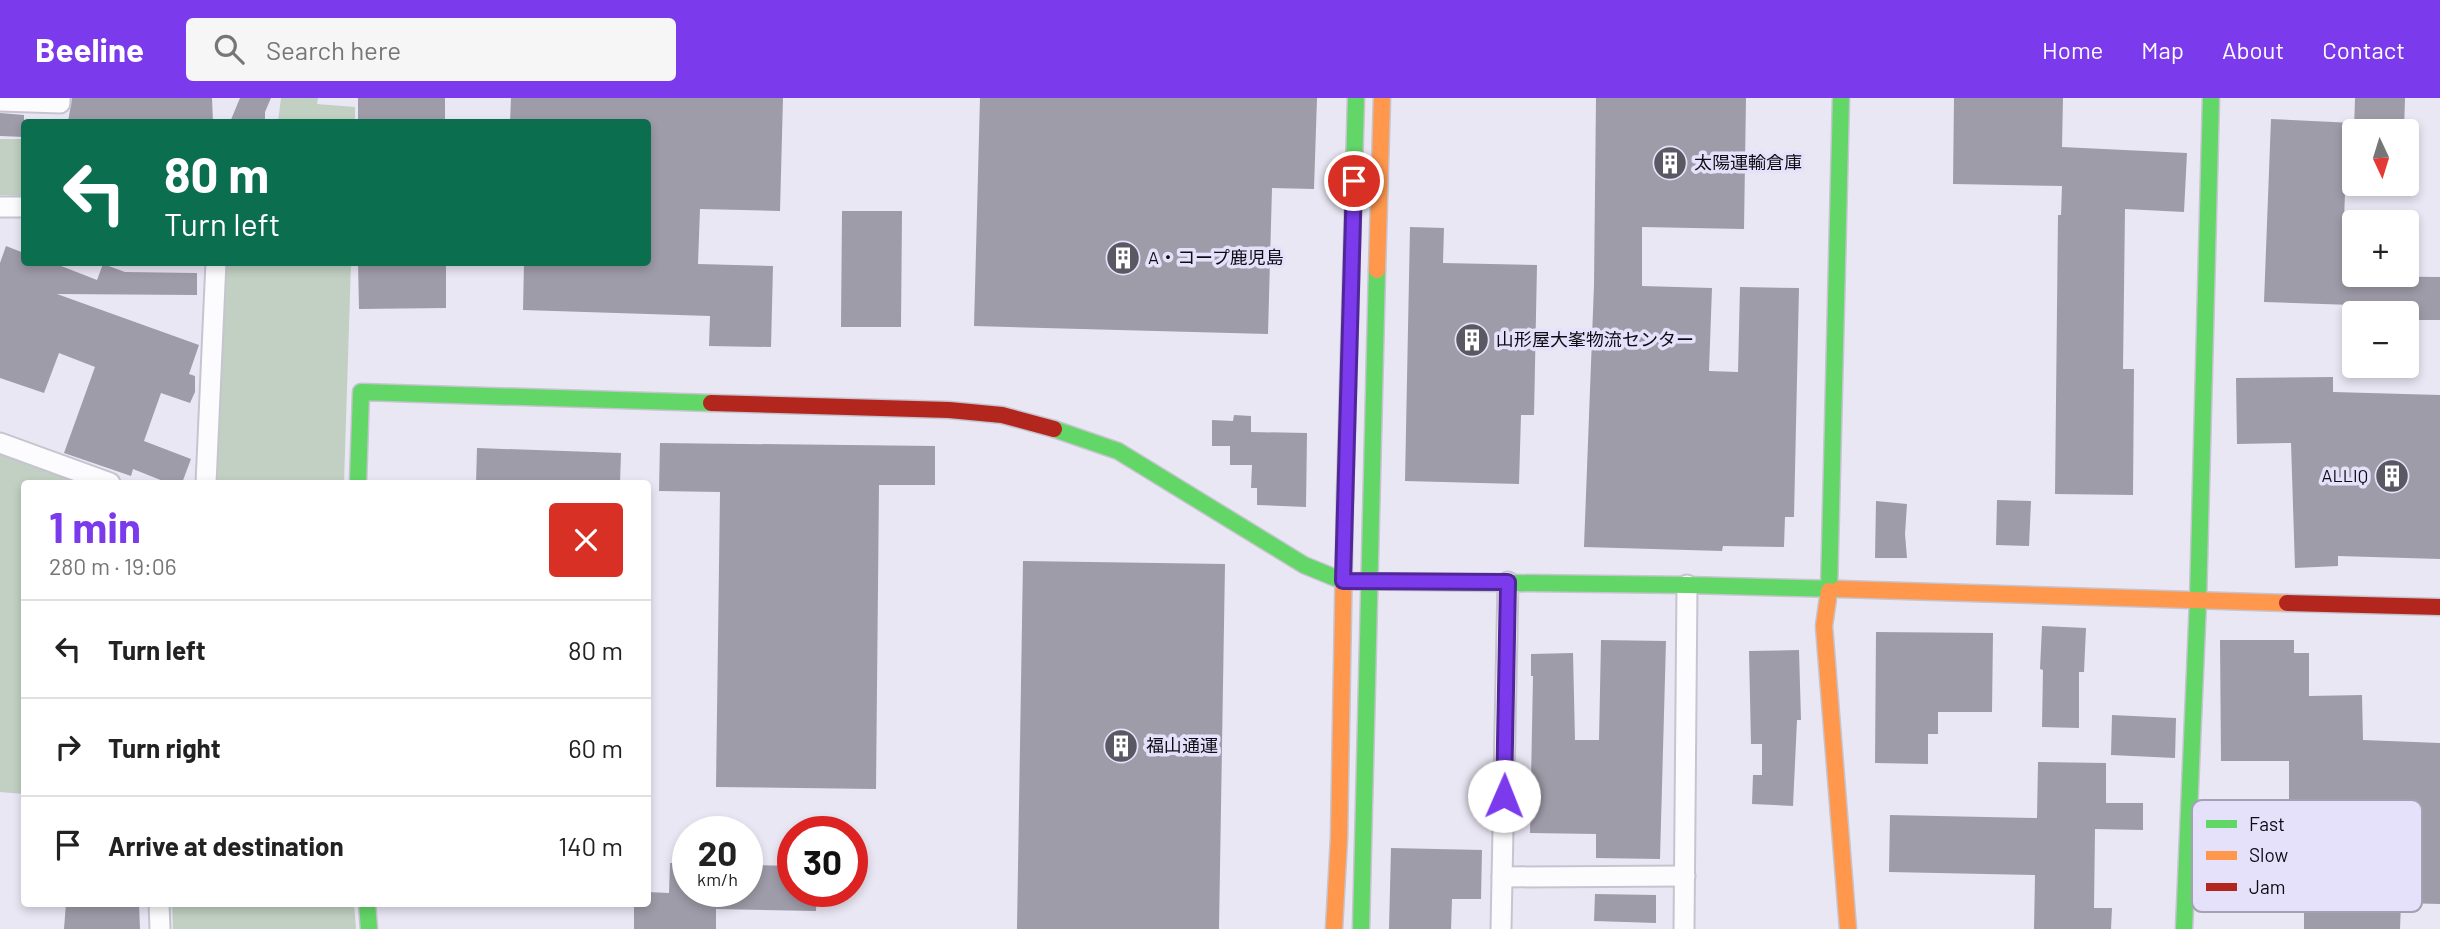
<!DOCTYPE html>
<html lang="en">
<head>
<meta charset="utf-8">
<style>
  :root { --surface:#fff; --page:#f6f6f6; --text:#222; --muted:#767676; --line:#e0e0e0; --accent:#7c3aed }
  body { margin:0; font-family:Barlow,"Noto Sans JP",sans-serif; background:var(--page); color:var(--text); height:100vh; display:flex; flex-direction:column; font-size:26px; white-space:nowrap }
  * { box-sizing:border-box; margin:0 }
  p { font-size:23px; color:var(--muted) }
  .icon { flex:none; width:38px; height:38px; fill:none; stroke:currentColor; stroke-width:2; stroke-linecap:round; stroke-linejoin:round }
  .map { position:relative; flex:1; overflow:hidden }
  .sheet { position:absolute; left:21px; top:382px; width:630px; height:427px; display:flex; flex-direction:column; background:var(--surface); border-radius:7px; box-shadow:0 4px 10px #0003 }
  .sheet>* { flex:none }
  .hud { position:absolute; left:21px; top:21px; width:630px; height:147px; border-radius:7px; box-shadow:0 4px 10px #0003; background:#0b6e4f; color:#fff; overflow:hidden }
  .needle { width:46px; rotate:176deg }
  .fabs { position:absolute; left:2342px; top:21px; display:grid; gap:14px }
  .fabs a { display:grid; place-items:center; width:77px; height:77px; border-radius:7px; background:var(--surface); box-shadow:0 4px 10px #0003; font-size:35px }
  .speed { position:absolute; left:672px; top:718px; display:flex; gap:14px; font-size:35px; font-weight:700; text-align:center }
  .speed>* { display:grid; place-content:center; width:91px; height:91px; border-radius:50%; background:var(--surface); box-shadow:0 4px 10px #0003; line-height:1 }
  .speed small { font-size:18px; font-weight:400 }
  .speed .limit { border:10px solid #d22; background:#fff; color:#111 }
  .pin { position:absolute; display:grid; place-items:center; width:60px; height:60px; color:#fff; margin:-30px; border:4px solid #fff; border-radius:50%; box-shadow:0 2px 7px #0007 }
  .me { position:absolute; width:77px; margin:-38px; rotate:1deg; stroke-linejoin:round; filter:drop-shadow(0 0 5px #0008) }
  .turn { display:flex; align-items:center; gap:24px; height:147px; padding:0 28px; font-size:32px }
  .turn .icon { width:91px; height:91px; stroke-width:2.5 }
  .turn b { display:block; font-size:49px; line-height:60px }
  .round { display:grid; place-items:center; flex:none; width:74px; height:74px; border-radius:7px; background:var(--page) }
  .summary { display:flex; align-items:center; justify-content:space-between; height:119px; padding:0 28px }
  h1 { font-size:42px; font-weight:700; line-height:52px; color:var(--accent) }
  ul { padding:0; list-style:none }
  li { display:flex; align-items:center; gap:21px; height:98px; padding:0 28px; border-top:2px solid var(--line) }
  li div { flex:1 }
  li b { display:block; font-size:26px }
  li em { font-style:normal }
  header { display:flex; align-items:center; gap:42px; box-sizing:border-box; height:98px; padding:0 35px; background:var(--accent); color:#fff }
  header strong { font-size:33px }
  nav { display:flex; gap:38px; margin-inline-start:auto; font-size:24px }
  .search { width:490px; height:63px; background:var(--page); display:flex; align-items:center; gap:18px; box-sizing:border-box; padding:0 24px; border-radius:7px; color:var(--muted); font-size:26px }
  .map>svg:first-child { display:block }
  .forest { fill:#c1d0c2 }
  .building { fill:#9f9ca9 }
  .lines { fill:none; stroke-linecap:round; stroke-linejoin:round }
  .street-casing { stroke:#c6c4cf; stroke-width:23 }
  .fast-casing { stroke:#c6c4cf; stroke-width:19 }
  .slow-casing { stroke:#c6c4cf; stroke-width:19 }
  .jam-casing { stroke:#c6c4cf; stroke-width:19 }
  .street { stroke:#fcfbfd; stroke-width:19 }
  .fast { stroke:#63d668; stroke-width:16 }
  .slow { stroke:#ff974d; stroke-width:16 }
  .jam { stroke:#b3261e; stroke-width:16 }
  .route-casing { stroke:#51269a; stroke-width:18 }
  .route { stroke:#7c3aed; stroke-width:12 }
  .labels { text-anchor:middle; stroke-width:7; stroke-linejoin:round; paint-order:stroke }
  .poi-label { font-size:18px; fill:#0d0b13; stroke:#e6e1fa; text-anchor:start }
  .key { fill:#e6e1fa; stroke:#a5a1b5; stroke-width:2 }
  .key-label { font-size:19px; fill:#0d0b13 }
</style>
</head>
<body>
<header>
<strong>Beeline</strong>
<div class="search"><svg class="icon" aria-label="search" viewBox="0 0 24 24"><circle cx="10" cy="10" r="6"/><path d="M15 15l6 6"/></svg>Search here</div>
<nav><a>Home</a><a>Map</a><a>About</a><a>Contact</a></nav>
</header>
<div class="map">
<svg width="2440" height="831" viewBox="0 0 2440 831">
  <rect width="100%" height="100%" fill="#eae7f4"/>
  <g class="forest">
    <polygon points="281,0 318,0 317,6 355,9 355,24 278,24"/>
    <polygon points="0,41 24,41 24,98 0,97"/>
    <polygon points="225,165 351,165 344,385 217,385"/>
    <polygon points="0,354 88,385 24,385 24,696 0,694"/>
    <polygon points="172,805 354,805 356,831 173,831"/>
  </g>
  <g class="building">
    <polygon points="72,0 212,0 213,24 68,24"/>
    <polygon points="240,0 271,0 265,14 265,24 230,24"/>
    <rect x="358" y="0" width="87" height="24"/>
    <polygon points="511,0 783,0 780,113 700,111 698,166 773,168 771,249 709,248 710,218 523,212 524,164 648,166 648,24 510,24"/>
    <polygon points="980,0 1317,0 1314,91 1272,90 1268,236 974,228"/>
    <polygon points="1596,0 1746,0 1744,131 1642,129 1642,188 1712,190 1709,273 1738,274 1740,189 1799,190 1794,419 1785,419 1784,449 1723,448 1722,453 1584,449 1594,187"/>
    <polygon points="1954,0 2063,0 2062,49 2187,55 2184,114 2125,111 2123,271 2134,271 2133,397 2055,396 2058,117 2061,117 2062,88 1953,86"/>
    <polygon points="2355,0 2405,0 2404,33 2354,33"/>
    <polygon points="0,15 24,17 24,39 0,38"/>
    <polygon points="2271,21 2354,25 2354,68 2346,67 2342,178 2440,179 2440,222 2406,222 2406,215 2352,215 2352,207 2264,204"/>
    <polygon points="842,113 902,113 901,229 841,229"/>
    <polygon points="1410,129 1444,130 1443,165 1537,167 1534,317 1521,317 1519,386 1405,383"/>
    <polygon points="6,148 24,155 24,164 51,164 97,182 103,166 125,174 197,175 197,197 57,196 199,247 189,276 195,278 195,294 190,305 161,295 144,343 191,361 182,385 168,385 133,371 131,378 64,355 95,269 59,255 44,295 0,280 0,165"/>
    <polygon points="358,164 446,164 446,210 359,211"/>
    <polygon points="2333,279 2333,294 2440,297 2440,461 2338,458 2338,468 2295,470 2291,345 2237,346 2236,280"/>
    <polygon points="1234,317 1251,318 1251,334 1307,335 1306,409 1257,407 1257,390 1251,390 1252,367 1230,367 1230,348 1212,348 1212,322 1233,323"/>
    <polygon points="660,345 935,348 935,387 879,387 876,691 716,689 720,394 659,393"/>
    <polygon points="477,350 621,355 620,385 476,385"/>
    <polygon points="1997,402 2031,403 2029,448 1996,447"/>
    <polygon points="1876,403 1907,406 1905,436 1907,460 1875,460"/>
    <polygon points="1023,463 1225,466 1219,831 1017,831"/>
    <polygon points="2042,528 2086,530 2084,574 2079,574 2079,630 2042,629 2043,572 2040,571"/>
    <polygon points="1876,534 1993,535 1992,614 1938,614 1938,636 1928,636 1928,666 1875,665"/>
    <polygon points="1601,542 1666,543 1660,761 1596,760 1596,736 1530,735 1533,578 1531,578 1531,556 1573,555 1575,642 1599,642"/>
    <polygon points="2220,542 2294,542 2294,555 2309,555 2309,598 2362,597 2363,642 2440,645 2440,806 2401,805 2400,831 2304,831 2304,774 2244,773 2243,763 2216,763 2216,724 2289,725 2289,663 2221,663"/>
    <polygon points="1799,552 1801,622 1797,622 1793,708 1752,706 1753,677 1762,677 1762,646 1751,646 1749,553"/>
    <polygon points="2112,617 2176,620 2175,660 2111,657"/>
    <polygon points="2038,664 2106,665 2106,705 2143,705 2143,732 2095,731 2094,810 2112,810 2111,831 2034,831 2035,777 1889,774 1890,717 2037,720"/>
    <polygon points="1391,750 1482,752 1481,801 1452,801 1451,831 1389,831"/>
    <polygon points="670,765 688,765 688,793 747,793 747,767 793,768 793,793 817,793 816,813 716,811 716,831 634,831 634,805 648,805 648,794 669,795"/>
    <polygon points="1595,796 1656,797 1656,825 1594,823"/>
    <polygon points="66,805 139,805 140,831 64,831"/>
  </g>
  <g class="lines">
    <g class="street-casing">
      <g id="street">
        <polyline points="0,3 60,5 60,0"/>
        <polyline points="0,109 24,109"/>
        <polyline points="0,345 110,385"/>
        <polyline points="206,385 216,164"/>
        <polyline points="1502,779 1685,778"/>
        <polyline points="159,805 160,831"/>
        <polyline points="1501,831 1508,484"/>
        <polyline points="1684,831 1687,487"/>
      </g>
    </g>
    <g class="fast-casing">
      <g id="fast">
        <polyline points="1054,331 1118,353 1304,467 1343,483 1687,487 1840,491"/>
        <polyline points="358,385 361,294 711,305"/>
        <polyline points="1345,399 1356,0"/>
        <polyline points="1829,493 1841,0"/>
        <polyline points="367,805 369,831"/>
        <polyline points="1361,831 1377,172"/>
        <polyline points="2184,831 2198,503 2211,0"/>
      </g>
    </g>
    <g class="slow-casing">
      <g id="slow">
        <polyline points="1377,172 1382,0"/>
        <polyline points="1840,491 2287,505"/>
        <polyline points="1829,493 1824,528 1848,831"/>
        <polyline points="1334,831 1339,740 1345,399"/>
      </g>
    </g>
    <g class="jam-casing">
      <g id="jam">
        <polyline points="711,305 949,312 1002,317 1054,331"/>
        <polyline points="2287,505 2440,509"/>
      </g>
    </g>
    <use href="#street" class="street"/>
    <use href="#fast" class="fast"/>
    <use href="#slow" class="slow"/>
    <use href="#jam" class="jam"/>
  </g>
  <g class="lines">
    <g class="route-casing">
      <polyline id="route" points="1354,83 1343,483 1508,484 1504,698"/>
    </g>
    <use href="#route" class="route"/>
  </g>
  <defs>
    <g id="building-disc" transform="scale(1.75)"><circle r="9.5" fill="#5a5862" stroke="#e6e1fa"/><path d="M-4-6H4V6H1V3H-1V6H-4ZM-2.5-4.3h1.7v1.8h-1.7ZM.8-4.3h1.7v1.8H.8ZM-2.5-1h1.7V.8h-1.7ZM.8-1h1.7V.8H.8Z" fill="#fff"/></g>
  </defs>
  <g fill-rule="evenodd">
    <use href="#building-disc" x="1670" y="65"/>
    <use href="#building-disc" x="1123" y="160"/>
    <use href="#building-disc" x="1472" y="242"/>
    <use href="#building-disc" x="2392" y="378"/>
    <use href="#building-disc" x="1121" y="648"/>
  </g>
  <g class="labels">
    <g class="poi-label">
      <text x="1694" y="71">太陽運輸倉庫</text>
      <text x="1148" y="166">A・コープ鹿児島</text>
      <text x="1496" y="248">山形屋大峯物流センター</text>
      <text x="2368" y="384" text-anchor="end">ALLIQ</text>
      <text x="1146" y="654">福山通運</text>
    </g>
  </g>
  <rect x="2192" y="702" width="230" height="112" rx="10" class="key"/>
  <rect x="2206" y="722" width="31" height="8" fill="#63d668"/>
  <rect x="2206" y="753" width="31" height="9" fill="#ff974d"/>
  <rect x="2206" y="785" width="31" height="8" fill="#b3261e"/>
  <g class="key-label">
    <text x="2249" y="733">Fast</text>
    <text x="2249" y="764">Slow</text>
    <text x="2249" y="796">Jam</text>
  </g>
</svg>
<div class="fabs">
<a><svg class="needle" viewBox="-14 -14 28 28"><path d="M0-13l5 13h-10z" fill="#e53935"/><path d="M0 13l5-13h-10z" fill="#767676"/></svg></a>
<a>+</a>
<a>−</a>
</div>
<div class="speed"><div>20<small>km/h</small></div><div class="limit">30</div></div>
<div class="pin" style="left:1354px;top:83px;background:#d93025"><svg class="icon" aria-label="arrive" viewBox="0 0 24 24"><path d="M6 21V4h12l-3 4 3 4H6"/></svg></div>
<svg class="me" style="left:1504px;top:698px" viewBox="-20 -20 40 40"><circle r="19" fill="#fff"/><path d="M0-13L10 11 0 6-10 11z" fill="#7c3aed"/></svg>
<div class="hud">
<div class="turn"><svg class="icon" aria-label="left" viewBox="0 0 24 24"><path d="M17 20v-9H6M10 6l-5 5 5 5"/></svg><div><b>80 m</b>Turn left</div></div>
</div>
<section class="sheet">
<div class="summary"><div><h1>1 min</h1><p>280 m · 19:06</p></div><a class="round" style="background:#d93025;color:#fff"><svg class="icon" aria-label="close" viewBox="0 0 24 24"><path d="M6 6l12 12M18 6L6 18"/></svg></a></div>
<ul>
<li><svg class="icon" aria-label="left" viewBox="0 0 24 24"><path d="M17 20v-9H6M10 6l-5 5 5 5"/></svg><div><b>Turn left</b></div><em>80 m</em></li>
<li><svg class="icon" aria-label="right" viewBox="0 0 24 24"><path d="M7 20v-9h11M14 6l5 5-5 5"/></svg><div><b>Turn right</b></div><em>60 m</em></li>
<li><svg class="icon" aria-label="arrive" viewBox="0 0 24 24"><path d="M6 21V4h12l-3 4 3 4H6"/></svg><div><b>Arrive at destination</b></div><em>140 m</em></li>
</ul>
</section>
</div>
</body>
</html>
